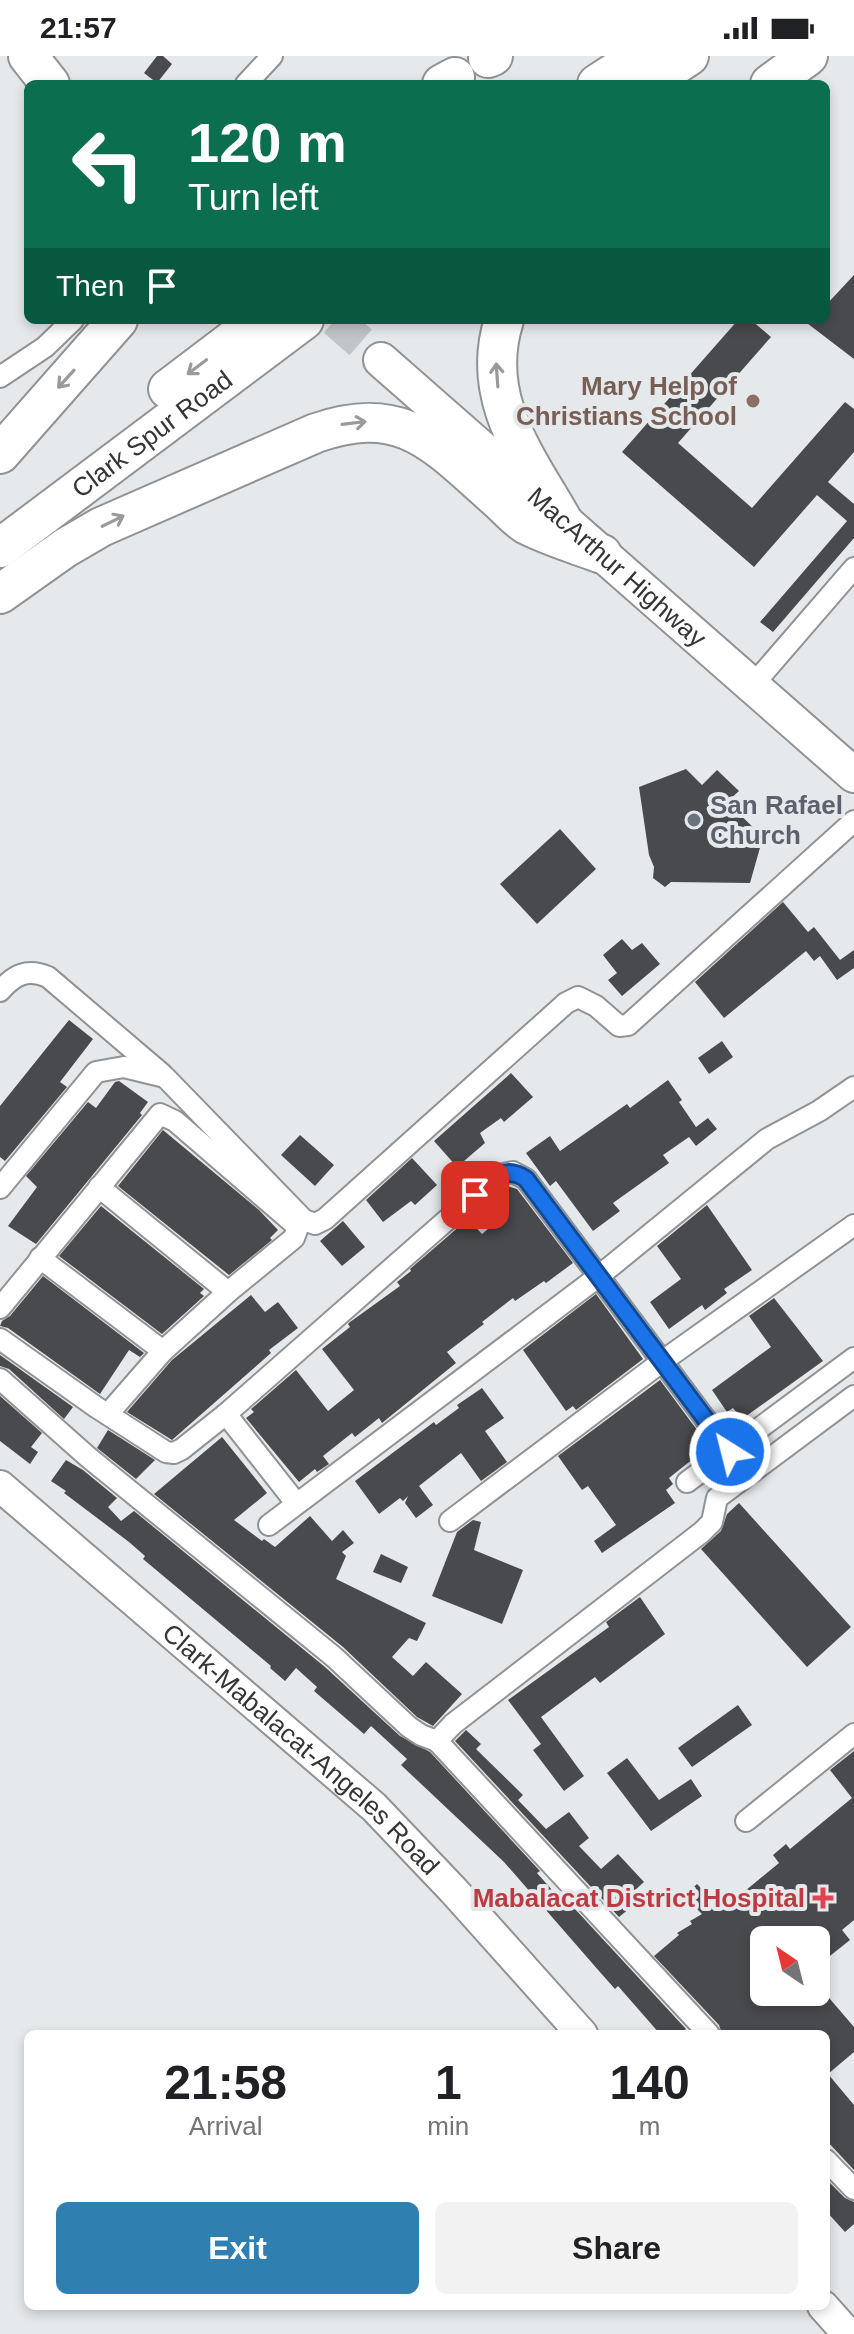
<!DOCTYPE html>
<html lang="en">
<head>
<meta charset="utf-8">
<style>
  :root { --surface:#fff; --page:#f2f2f2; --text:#202124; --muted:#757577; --accent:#2f7fb0 }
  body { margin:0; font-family:Arial,sans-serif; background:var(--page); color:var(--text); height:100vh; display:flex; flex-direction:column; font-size:30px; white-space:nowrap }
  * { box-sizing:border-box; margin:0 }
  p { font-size:26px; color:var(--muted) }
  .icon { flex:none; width:44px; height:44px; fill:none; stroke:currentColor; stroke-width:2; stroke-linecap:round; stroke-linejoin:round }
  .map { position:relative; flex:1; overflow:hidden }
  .sheet { position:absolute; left:24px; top:1974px; width:806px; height:280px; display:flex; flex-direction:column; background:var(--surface); border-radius:12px; box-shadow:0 4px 12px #0003 }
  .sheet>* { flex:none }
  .banner { position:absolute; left:24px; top:24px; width:806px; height:244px; border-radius:12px; box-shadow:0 4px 12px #0003; background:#0b6e4f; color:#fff; overflow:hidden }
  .needle { width:52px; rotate:325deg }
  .controls { position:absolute; left:750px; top:1870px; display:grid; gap:16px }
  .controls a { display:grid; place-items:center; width:80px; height:80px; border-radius:12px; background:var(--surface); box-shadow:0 4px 12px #0003; font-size:40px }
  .pin { position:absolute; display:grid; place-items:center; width:68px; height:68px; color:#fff; margin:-34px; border-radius:16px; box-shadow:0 4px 12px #0006 }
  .me { position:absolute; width:88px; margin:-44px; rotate:324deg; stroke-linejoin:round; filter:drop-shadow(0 0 6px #0008) }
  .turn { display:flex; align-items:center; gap:28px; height:168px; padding:0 32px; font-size:36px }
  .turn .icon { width:104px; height:104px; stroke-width:2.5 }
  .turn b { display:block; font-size:56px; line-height:68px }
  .then { display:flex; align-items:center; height:76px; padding:0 32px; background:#0003; gap:16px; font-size:30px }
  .eta { display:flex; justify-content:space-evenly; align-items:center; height:136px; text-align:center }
  .eta b { font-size:48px; font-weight:800; line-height:56px }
  .action { display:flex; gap:16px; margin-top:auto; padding:16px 32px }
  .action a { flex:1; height:92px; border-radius:12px; background:var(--accent); color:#fff; font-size:32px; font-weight:800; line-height:92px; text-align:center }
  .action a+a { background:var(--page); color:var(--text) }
  .status { display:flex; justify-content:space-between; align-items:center; height:56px; padding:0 40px; background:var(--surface); direction:ltr }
  .status svg { height:22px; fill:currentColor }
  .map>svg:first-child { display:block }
  .building { fill:#484a4d }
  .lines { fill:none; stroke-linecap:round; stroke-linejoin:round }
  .trunk-tunnel { stroke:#c2c5c8; stroke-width:34; stroke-dasharray:34 17; stroke-linecap:butt }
  .minor-casing { stroke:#909396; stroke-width:24 }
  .secondary-casing { stroke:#909396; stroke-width:34 }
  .trunk-casing { stroke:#909396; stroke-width:38 }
  .motorway-casing { stroke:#909396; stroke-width:42 }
  .minor { stroke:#fff; stroke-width:20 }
  .secondary { stroke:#fff; stroke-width:30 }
  .trunk { stroke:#fff; stroke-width:34 }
  .motorway { stroke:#fff; stroke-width:38 }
  .oneway { stroke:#9a9a9a }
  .route-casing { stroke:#114b97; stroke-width:20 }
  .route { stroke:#1a73e8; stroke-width:14 }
  .education-dot { fill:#8d6e63; stroke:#e6e9ec; stroke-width:3 }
  .worship-dot { fill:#6b7280; stroke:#e6e9ec; stroke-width:3 }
  .health-dot { fill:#e0444e; stroke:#e6e9ec; stroke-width:3 }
  .labels { text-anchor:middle; stroke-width:8; stroke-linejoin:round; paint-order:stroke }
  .education-label { font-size:26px; font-weight:bold; fill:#785e54; stroke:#e6e9ec; text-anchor:end }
  .street-label { font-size:26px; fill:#343536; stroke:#e6e9ec }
  .worship-label { font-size:26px; font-weight:bold; fill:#5b616d; stroke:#e6e9ec; text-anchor:start }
  .health-label { font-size:26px; font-weight:bold; fill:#be3a42; stroke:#e6e9ec; text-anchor:end }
</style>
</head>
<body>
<div class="status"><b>21:57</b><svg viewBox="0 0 49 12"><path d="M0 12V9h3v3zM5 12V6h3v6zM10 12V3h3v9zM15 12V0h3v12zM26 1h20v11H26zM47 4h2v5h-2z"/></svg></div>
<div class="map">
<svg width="854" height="2278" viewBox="0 0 854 2278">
  <rect width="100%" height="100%" fill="#e6e9ec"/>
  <g class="building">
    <polygon points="157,0 163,0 172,8 157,27 144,17"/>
    <polygon points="854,219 854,303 803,264 826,264 826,249"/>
    <polygon points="738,264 751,264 771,281 678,387 752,452 845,346 854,353 854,396 828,426 854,448 854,482 773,576 760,566 847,465 817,439 754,511 622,396"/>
    <polygon points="686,713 702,729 717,714 739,735 727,746 763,781 750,827 671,826 665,831 653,822 654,811 649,799 639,731"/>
    <polygon points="560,773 596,813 537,868 500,828"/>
    <polygon points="783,846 808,876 814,871 840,904 854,894 854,912 837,924 820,900 814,905 806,895 724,962 695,926"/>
    <polygon points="622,883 632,894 642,887 660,908 622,940 608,924 617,917 603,899"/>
    <polygon points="69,964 93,983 60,1026 67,1031 5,1105 0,1101 0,1050"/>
    <polygon points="722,985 733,1001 709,1018 698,1002"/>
    <polygon points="511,1017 533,1041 504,1066 501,1062 480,1077 485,1087 457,1111 434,1085"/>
    <polygon points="668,1024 682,1044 679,1046 696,1071 708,1062 717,1073 696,1090 689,1081 663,1099 669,1107 613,1147 620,1155 593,1175 556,1125 550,1130 526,1097 550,1080 560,1095 627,1048 630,1052"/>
    <polygon points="119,1025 148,1046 140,1057 142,1059 36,1188 8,1170 37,1131 26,1120 88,1046 96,1052 115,1026"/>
    <polygon points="163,1074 259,1154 278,1174 270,1182 272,1184 229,1219 118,1130"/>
    <polygon points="300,1079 334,1109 315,1130 281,1099"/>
    <polygon points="412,1102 437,1129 415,1149 411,1145 383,1166 366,1144"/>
    <polygon points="507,1130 517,1133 573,1207 546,1227 544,1225 515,1245 513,1242 482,1266 484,1268 447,1296 456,1307 382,1367 379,1362 355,1381 352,1377 323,1400 329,1408 317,1416 315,1413 299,1426 246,1362 254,1356 251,1353 296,1314 328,1355 354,1334 322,1293 350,1271 348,1268 350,1266 400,1230 397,1226 411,1215 410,1213 468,1163 482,1178 501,1162 487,1146"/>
    <polygon points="707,1149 752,1214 724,1233 727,1237 705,1254 702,1249 669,1273 650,1246 681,1223 657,1190"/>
    <polygon points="101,1150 204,1233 200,1237 204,1240 162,1278 59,1200"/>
    <polygon points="343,1165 365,1191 342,1210 320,1185"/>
    <polygon points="43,1220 144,1297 140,1301 129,1294 100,1338 8,1272 0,1270 2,1265 10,1260"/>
    <polygon points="596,1238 643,1303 576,1354 573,1350 566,1355 523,1294"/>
    <polygon points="251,1239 265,1256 278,1246 298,1272 269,1294 271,1297 172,1384 127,1356 172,1304"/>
    <polygon points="774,1242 823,1305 742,1363 733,1352 727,1356 712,1334 771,1291 749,1260"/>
    <polygon points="0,1299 73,1351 64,1363 9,1313 0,1310"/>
    <polygon points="660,1324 703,1382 697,1387 703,1395 669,1422 673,1428 666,1434 675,1447 602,1497 594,1485 616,1469 588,1430 582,1434 558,1400"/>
    <polygon points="482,1332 504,1362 485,1375 507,1406 481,1425 461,1397 419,1430 433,1449 416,1462 405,1447 408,1440 403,1445 400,1442 379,1458 355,1425 434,1366 436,1369 459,1352 457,1349"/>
    <polygon points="0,1340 42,1377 31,1391 38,1396 30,1408 0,1385"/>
    <polygon points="108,1374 155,1404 136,1423 97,1392"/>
    <polygon points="222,1381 267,1437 234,1464 262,1485 264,1483 275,1491 310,1460 332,1485 343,1474 354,1487 342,1496 346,1500 336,1523 426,1567 417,1585 409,1582 392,1601 413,1620 426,1606 462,1638 433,1670 417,1661 343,1591 154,1438"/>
    <polygon points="66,1404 83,1414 117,1442 108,1451 121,1465 134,1455 325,1611 400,1680 430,1696 540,1815 537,1817 560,1843 563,1840 686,1973 680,1978 660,1978 618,1930 615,1933 599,1915 504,1806 401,1709 407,1703 371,1670 364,1678 314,1635 317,1631 296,1612 285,1625 270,1612 271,1610 143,1503 145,1500 129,1486 64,1437 66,1435 51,1425"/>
    <polygon points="739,1447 851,1571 807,1611 701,1493 721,1475 727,1458"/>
    <polygon points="473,1464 481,1466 474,1494 523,1514 502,1568 432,1540 457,1476"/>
    <polygon points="381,1498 408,1511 401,1527 373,1516"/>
    <polygon points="640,1541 665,1578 600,1627 595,1621 541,1661 584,1720 564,1735 533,1694 541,1688 508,1644 609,1571 606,1566"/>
    <polygon points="738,1649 752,1669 692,1711 678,1692"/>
    <polygon points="466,1674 481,1688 476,1693 523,1739 518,1744 546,1773 569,1756 589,1782 579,1790 601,1813 618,1798 644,1826 624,1844 630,1852 619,1861 455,1685"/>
    <polygon points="854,1695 854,1864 842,1874 850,1884 816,1911 816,1884 764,1884 764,1936 824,1936 854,1971 854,1996 828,2018 854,2049 854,2114 826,2084 826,1978 722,1978 719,1969 654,1900 679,1879 677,1877 692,1868 690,1865 702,1858 684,1840 697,1828 722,1854 779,1807 773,1799 786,1788 790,1793 852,1742 830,1714"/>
    <polygon points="627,1702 659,1744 691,1723 702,1740 651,1775 607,1717"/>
    <polygon points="826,2123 845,2142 854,2146 854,2168 845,2176 826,2155"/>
  </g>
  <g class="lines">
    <polyline class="trunk-tunnel" points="335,264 381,304"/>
    <g class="minor-casing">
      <g id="minor">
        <polyline points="246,28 272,0"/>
        <polyline points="0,321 45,291 73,264"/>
        <polyline points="752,630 854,512"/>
        <path d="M0,935C14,919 27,912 48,921L162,1018"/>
        <polyline points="99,1131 228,1236"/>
        <polyline points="0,1132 96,1016 124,1011 165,1021 304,1164 315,1168 325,1163 566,947 578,941 596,950 619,970 628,969 854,765"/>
        <polyline points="40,1202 163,1295"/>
        <polyline points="0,1252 160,1058 175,1065 298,1171 294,1182 228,1236 163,1295 108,1358"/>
        <polyline points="0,1283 96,1351 166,1396 174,1397 182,1393 226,1358 498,1119 513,1116 526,1123 730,1396"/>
        <polyline points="0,1323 88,1401 334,1601 409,1671 421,1679 437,1685"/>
        <polyline points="226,1358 296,1447"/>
        <polyline points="687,1426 854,1302"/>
        <polyline points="450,1465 664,1304 854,1169"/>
        <polyline points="269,1469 599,1220 767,1083 819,1055 854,1031"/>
        <polyline points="746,1765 854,1678"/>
        <polyline points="709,1978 437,1685 453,1668 702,1476 712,1466 717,1442 854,1340"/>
        <polyline points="826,2104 854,2133"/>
      </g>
    </g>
    <g class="secondary-casing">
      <g id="secondary">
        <path id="s1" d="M0,1430L374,1751L454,1835L582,1978"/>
        <polyline points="823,2250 848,2278"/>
      </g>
    </g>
    <g class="trunk-casing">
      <g id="trunk">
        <path id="s2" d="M381,304L854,719"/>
      </g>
    </g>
    <g class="motorway-casing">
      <g id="motorway">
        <polyline points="28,0 50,28"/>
        <polyline points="488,2 493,0"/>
        <polyline points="442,28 455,21"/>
        <polyline points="597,28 640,0"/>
        <polyline points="647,28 689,0"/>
        <polyline points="770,28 808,0"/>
        <path d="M504,264C479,342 526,400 563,465"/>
        <polyline points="168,333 259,264"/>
        <polyline points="0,398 118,264"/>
        <path id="s3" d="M0,492L304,264"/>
        <path d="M0,538L65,492L101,471L316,377C402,347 434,387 494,440C505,449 515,462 527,469C550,481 578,489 602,498"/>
      </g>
    </g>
    <use href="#minor" class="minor"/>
    <use href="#secondary" class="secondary"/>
    <use href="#trunk" class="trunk"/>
    <use href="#motorway" class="motorway"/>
  </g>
  <defs><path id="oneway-shaft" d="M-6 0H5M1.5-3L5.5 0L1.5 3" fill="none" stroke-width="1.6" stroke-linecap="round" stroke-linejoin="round" transform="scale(2)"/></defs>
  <g class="oneway">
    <use href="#oneway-shaft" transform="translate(197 311) rotate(143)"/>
    <use href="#oneway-shaft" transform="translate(497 319) rotate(-94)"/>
    <use href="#oneway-shaft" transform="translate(66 323) rotate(132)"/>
    <use href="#oneway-shaft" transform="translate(354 367) rotate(-7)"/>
    <use href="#oneway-shaft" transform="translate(113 465) rotate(-26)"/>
  </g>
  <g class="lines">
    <g class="route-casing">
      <path id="route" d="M475,1139C491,1124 504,1108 526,1123L730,1396"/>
    </g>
    <use href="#route" class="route"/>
  </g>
  <circle class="education-dot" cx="753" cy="345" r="8"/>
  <circle class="worship-dot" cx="694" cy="764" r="8"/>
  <path class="health-dot" d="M819 1830h8v8h8v8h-8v8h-8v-8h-8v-8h8z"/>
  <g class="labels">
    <g class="education-label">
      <text x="737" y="339">Mary Help of<tspan x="737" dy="30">Christians School</tspan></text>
    </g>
    <g class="street-label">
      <text dy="9" stroke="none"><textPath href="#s3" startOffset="190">Clark Spur Road</textPath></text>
      <text dy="9" stroke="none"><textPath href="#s2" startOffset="314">MacArthur Highway</textPath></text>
      <text dy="9" stroke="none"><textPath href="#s1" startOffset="400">Clark-Mabalacat-Angeles Road</textPath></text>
    </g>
    <g class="worship-label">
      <text x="710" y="758">San Rafael<tspan x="710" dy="30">Church</tspan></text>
    </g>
    <g class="health-label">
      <text x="805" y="1851">Mabalacat District Hospital</text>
    </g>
  </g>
</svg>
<div class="controls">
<a><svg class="needle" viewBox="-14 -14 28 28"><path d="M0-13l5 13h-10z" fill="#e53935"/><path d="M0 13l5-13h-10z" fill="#757577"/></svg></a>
</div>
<div class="pin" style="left:475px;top:1139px;background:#d93025"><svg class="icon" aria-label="arrive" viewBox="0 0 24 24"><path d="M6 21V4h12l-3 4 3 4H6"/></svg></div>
<svg class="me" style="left:730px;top:1396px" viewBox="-20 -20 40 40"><circle r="17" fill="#1a73e8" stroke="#fff" stroke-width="3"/><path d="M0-11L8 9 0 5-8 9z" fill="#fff"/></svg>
<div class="banner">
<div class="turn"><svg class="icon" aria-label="left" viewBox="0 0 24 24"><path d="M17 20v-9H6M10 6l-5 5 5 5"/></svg><div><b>120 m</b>Turn left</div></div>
<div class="then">Then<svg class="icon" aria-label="arrive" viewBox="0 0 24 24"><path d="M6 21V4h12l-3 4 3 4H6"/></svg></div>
</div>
<section class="sheet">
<div class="eta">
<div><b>21:58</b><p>Arrival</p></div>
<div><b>1</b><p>min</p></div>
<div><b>140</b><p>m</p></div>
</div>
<div class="action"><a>Exit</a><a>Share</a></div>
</section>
</div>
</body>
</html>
